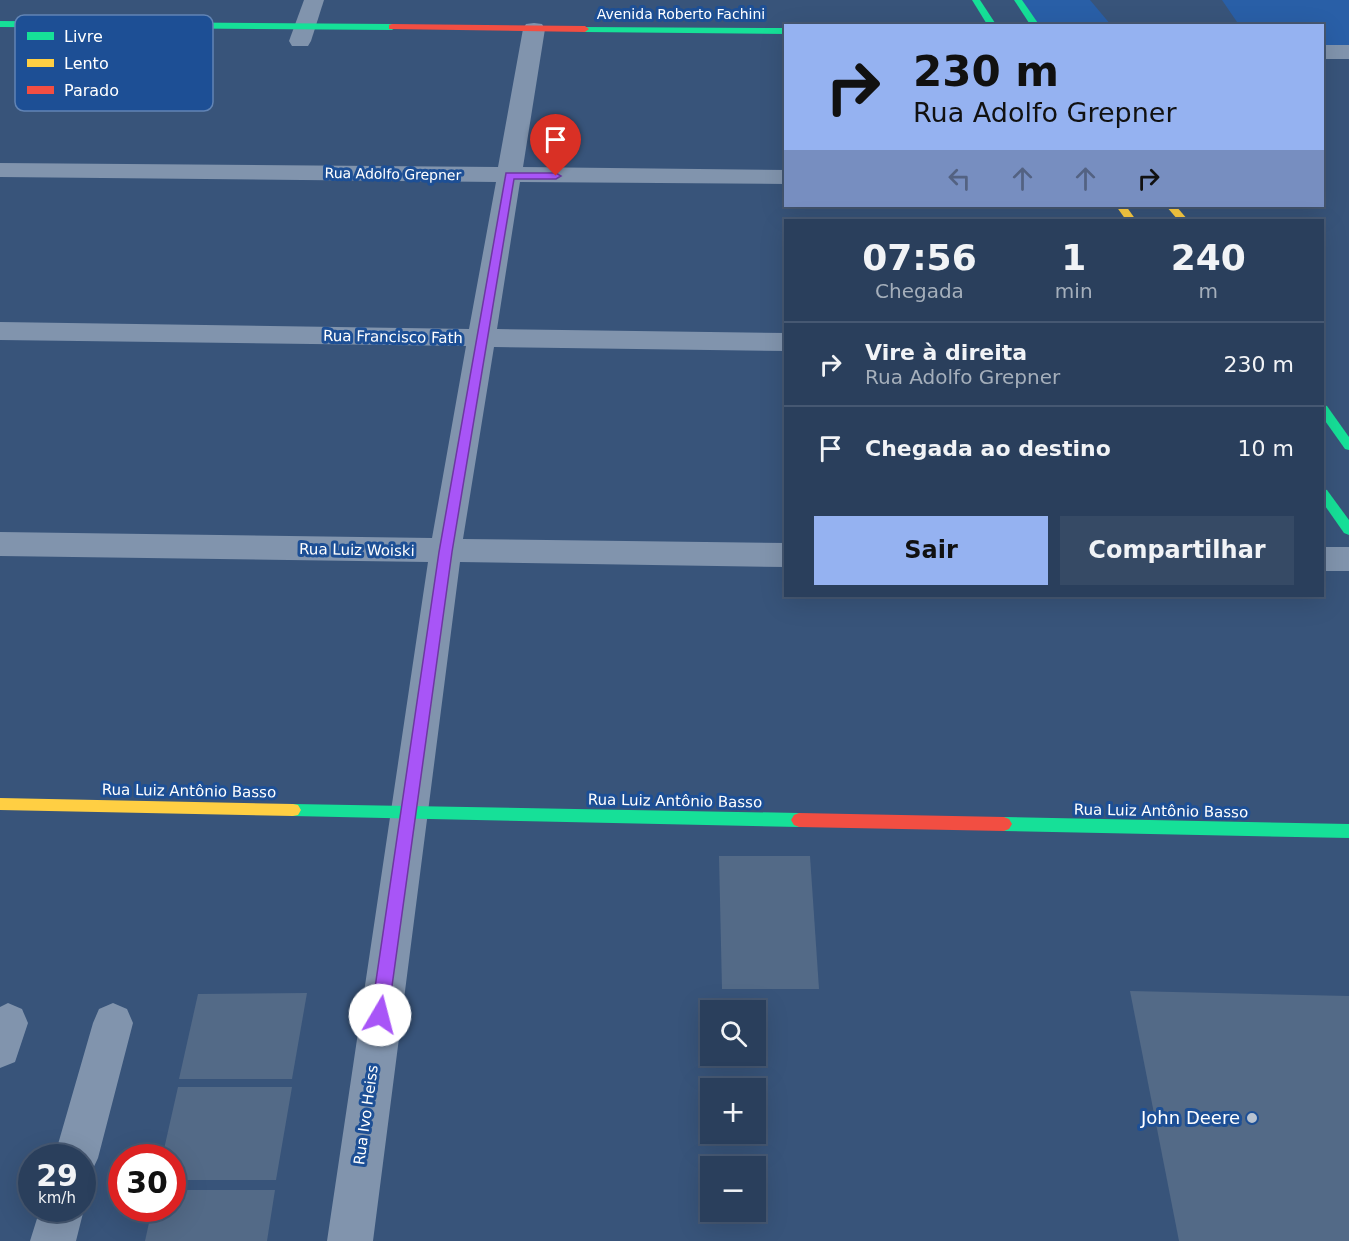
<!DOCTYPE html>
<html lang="pt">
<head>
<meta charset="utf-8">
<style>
  :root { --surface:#2a3f5c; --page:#364a65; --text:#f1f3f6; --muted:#a5afbb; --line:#465872; --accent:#95b2f1 }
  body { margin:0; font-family:"DejaVu Sans",sans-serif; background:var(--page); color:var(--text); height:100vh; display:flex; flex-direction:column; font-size:22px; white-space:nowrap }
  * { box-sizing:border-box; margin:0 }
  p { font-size:20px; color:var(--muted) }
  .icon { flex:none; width:33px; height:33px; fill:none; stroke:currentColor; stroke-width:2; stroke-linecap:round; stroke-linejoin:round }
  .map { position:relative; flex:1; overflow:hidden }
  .details { position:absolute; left:784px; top:219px; width:540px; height:378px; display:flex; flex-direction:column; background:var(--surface); border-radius:0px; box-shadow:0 6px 24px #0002,0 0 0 2px var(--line) }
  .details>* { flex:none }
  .top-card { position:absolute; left:784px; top:24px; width:540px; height:183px; border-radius:0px; box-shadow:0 6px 24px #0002,0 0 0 2px var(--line); background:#95b2f1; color:#111; overflow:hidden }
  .buttons { position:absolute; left:700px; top:1000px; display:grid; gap:12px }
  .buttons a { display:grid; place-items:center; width:66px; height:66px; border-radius:0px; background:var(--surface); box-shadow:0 6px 24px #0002,0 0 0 2px var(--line); font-size:30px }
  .speed { position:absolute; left:18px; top:1144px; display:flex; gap:12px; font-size:30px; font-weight:700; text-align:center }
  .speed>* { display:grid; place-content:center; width:78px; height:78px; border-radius:50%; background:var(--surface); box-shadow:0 6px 24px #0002,0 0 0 2px var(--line); line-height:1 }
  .speed small { font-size:15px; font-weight:400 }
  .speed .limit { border:9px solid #d22; background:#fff; color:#111 }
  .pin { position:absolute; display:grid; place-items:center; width:51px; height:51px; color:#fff; margin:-62px -26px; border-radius:50% 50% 50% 0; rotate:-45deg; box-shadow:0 0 6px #0007 }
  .pin .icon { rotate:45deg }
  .me { position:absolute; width:66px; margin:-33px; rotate:8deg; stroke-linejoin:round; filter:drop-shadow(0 0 4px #0008) }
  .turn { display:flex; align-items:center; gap:21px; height:126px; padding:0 30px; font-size:27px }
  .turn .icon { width:78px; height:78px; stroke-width:2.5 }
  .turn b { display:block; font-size:42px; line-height:51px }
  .lanes { display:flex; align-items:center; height:57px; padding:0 30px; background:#0003; justify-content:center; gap:30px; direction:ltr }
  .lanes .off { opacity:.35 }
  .eta { display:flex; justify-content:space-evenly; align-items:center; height:102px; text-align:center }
  .eta b { font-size:36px; font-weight:600; line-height:42px }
  .action { display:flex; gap:12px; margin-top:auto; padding:12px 30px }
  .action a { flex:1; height:69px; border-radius:0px; background:var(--accent); color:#111; font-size:24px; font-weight:600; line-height:69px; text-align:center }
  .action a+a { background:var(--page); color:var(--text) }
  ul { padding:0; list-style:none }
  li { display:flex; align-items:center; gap:18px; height:84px; padding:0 30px; border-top:2px solid var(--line) }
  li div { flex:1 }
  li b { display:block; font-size:22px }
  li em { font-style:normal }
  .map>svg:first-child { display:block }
  .green { fill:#295fa7 }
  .building { fill:#536a87 }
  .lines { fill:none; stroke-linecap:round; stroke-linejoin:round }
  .street { fill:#8194ad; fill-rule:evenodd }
  .fast { fill:#16e098; fill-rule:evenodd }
  .slow { fill:#ffcf43; fill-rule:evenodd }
  .jam { fill:#f24e42; fill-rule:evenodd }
  .route { fill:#a855f7; stroke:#6d37a1; stroke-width:1.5 }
  .poi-dot { fill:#b9c3d0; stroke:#1d4f95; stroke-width:2 }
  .labels { text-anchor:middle; stroke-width:6; stroke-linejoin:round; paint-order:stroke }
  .far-street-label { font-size:14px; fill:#fff; stroke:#1d4f95 }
  .street-label { font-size:15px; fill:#fff; stroke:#1d4f95 }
  .near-poi-label { font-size:18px; fill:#fff; stroke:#1d4f95; text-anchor:end }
  .key { fill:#1d4f95; stroke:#6184b5; stroke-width:1.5 }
  .key-label { font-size:16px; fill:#fff }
</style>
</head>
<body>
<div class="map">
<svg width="1349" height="1241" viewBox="0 0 1349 1241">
  <rect width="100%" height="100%" fill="#38547a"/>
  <g class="green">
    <polygon points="1021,0 1090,0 1111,25 1039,25"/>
    <polygon points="1222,0 1349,0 1349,50 1323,50 1323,26 1239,25"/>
  </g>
  <g class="building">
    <polygon points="719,856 810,856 819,989 722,989"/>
    <polygon points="1130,991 1349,996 1349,1241 1179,1241"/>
    <polygon points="307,993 292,1079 179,1079 198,994"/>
    <polygon points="178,1087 292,1087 276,1180 172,1180 172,1158 162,1158"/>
    <polygon points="172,1190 275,1190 267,1241 145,1241 152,1209 172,1209"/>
  </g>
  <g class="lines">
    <g class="street">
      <polygon points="304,0 324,0 311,41 308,46 292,46 289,41"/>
      <polygon points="534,23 542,24 545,29 523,167 786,170 786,184 520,182 497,329 786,333 786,351 494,347 463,539 786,543 786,567 460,562 373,1241 327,1241 428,562 0,556 0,532 432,538 466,346 0,340 0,322 469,329 496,182 0,177 0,163 498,167 523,29 526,24"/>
      <rect x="1323" y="45" width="26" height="14"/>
      <rect x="1323" y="547" width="26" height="24"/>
      <polygon points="8,1003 22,1009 28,1023 15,1062 0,1068 0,1007"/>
      <polygon points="113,1003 127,1009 133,1023 98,1158 91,1173 82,1177 82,1158 54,1158 93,1023 99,1009"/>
      <polygon points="82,1205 84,1209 76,1241 30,1241 40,1209 82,1209"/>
    </g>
    <g class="fast">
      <polygon points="972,0 980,0 997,26 988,26"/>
      <polygon points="1014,0 1022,0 1040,26 1031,26"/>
      <polygon points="0,21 392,24 396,27 392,30 0,27"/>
      <polygon points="582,27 786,28 786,34 585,32 582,31"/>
      <polygon points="1323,405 1327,406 1349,437 1349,450 1345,449 1323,418"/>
      <polygon points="1323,489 1327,490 1349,520 1349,535 1344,533 1323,503"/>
      <polygon points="293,804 799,813 804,815 807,820 804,825 799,827 293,816 288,815 285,810 288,805"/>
      <polygon points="1004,817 1349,824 1349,838 1004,831 999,829 996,824 999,819"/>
    </g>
    <g class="slow">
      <polygon points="1116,206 1126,206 1136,220 1126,220"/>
      <polygon points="1166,206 1176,206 1188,220 1178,220"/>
      <polygon points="0,798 293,804 298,805 301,810 298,815 293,816 0,810"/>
    </g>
    <g class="jam">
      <polygon points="392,24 585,26 589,29 585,32 389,29 389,25"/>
      <polygon points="799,813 1004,817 1009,819 1012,824 1009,829 1004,831 799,827 794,825 791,820 794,815"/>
    </g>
  </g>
  <polygon class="route" points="506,173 556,173 561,176 556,179 514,179 452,552 388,1015 386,1021 380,1023 374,1021 371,1015 439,552"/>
  <circle class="poi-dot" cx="1252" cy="1118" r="6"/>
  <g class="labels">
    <g class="far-street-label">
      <text x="681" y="19">Avenida Roberto Fachini</text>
      <text transform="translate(393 174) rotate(1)" y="5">Rua Adolfo Grepner</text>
    </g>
    <g class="street-label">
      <text transform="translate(393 337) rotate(1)" y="5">Rua Francisco Fath</text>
      <text transform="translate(357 550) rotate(1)" y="5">Rua Luiz Woiski</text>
      <text transform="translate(189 791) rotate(1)" y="5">Rua Luiz Antônio Basso</text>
      <text transform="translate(675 801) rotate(1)" y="5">Rua Luiz Antônio Basso</text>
      <text transform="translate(1161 811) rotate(1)" y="5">Rua Luiz Antônio Basso</text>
      <text transform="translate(366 1115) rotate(-82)" y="5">Rua Ivo Heiss</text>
    </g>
    <g class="near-poi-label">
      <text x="1240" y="1124">John Deere</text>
    </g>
  </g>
  <rect x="15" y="15" width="198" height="96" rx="9" class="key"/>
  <rect x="27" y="32" width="27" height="8" fill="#16e098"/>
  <rect x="27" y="59" width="27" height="8" fill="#ffcf43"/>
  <rect x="27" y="86" width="27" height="8" fill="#f24e42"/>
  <g class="key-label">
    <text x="64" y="42">Livre</text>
    <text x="64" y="69">Lento</text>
    <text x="64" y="96">Parado</text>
  </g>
</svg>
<div class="buttons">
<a><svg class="icon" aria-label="search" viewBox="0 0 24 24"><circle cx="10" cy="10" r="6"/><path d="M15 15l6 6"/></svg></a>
<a>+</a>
<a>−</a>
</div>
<div class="speed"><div>29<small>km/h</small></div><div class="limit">30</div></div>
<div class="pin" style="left:556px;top:176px;background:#d93025"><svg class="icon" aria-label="arrive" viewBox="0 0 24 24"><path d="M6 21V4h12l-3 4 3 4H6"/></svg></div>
<svg class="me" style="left:380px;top:1015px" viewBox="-20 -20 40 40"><circle r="19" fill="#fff"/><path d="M0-13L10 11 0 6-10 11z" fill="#a855f7"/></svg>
<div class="top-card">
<div class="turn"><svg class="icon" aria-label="right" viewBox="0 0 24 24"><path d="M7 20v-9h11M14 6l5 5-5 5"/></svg><div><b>230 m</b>Rua Adolfo Grepner</div></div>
<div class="lanes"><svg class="icon off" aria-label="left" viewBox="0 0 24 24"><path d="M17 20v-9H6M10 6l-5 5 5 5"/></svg><svg class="icon off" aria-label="ahead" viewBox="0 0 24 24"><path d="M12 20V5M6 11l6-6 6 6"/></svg><svg class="icon off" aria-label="ahead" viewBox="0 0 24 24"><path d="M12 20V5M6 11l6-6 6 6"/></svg><svg class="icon" aria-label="right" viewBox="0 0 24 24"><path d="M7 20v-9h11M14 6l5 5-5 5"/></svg></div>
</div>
<section class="details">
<div class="eta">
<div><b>07:56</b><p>Chegada</p></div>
<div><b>1</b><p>min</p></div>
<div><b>240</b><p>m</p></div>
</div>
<ul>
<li><svg class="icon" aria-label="right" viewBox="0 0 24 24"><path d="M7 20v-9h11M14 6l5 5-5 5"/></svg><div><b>Vire à direita</b><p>Rua Adolfo Grepner</p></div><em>230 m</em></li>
<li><svg class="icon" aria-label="arrive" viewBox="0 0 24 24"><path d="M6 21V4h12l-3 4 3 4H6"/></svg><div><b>Chegada ao destino</b></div><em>10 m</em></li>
</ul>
<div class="action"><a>Sair</a><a>Compartilhar</a></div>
</section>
</div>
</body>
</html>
